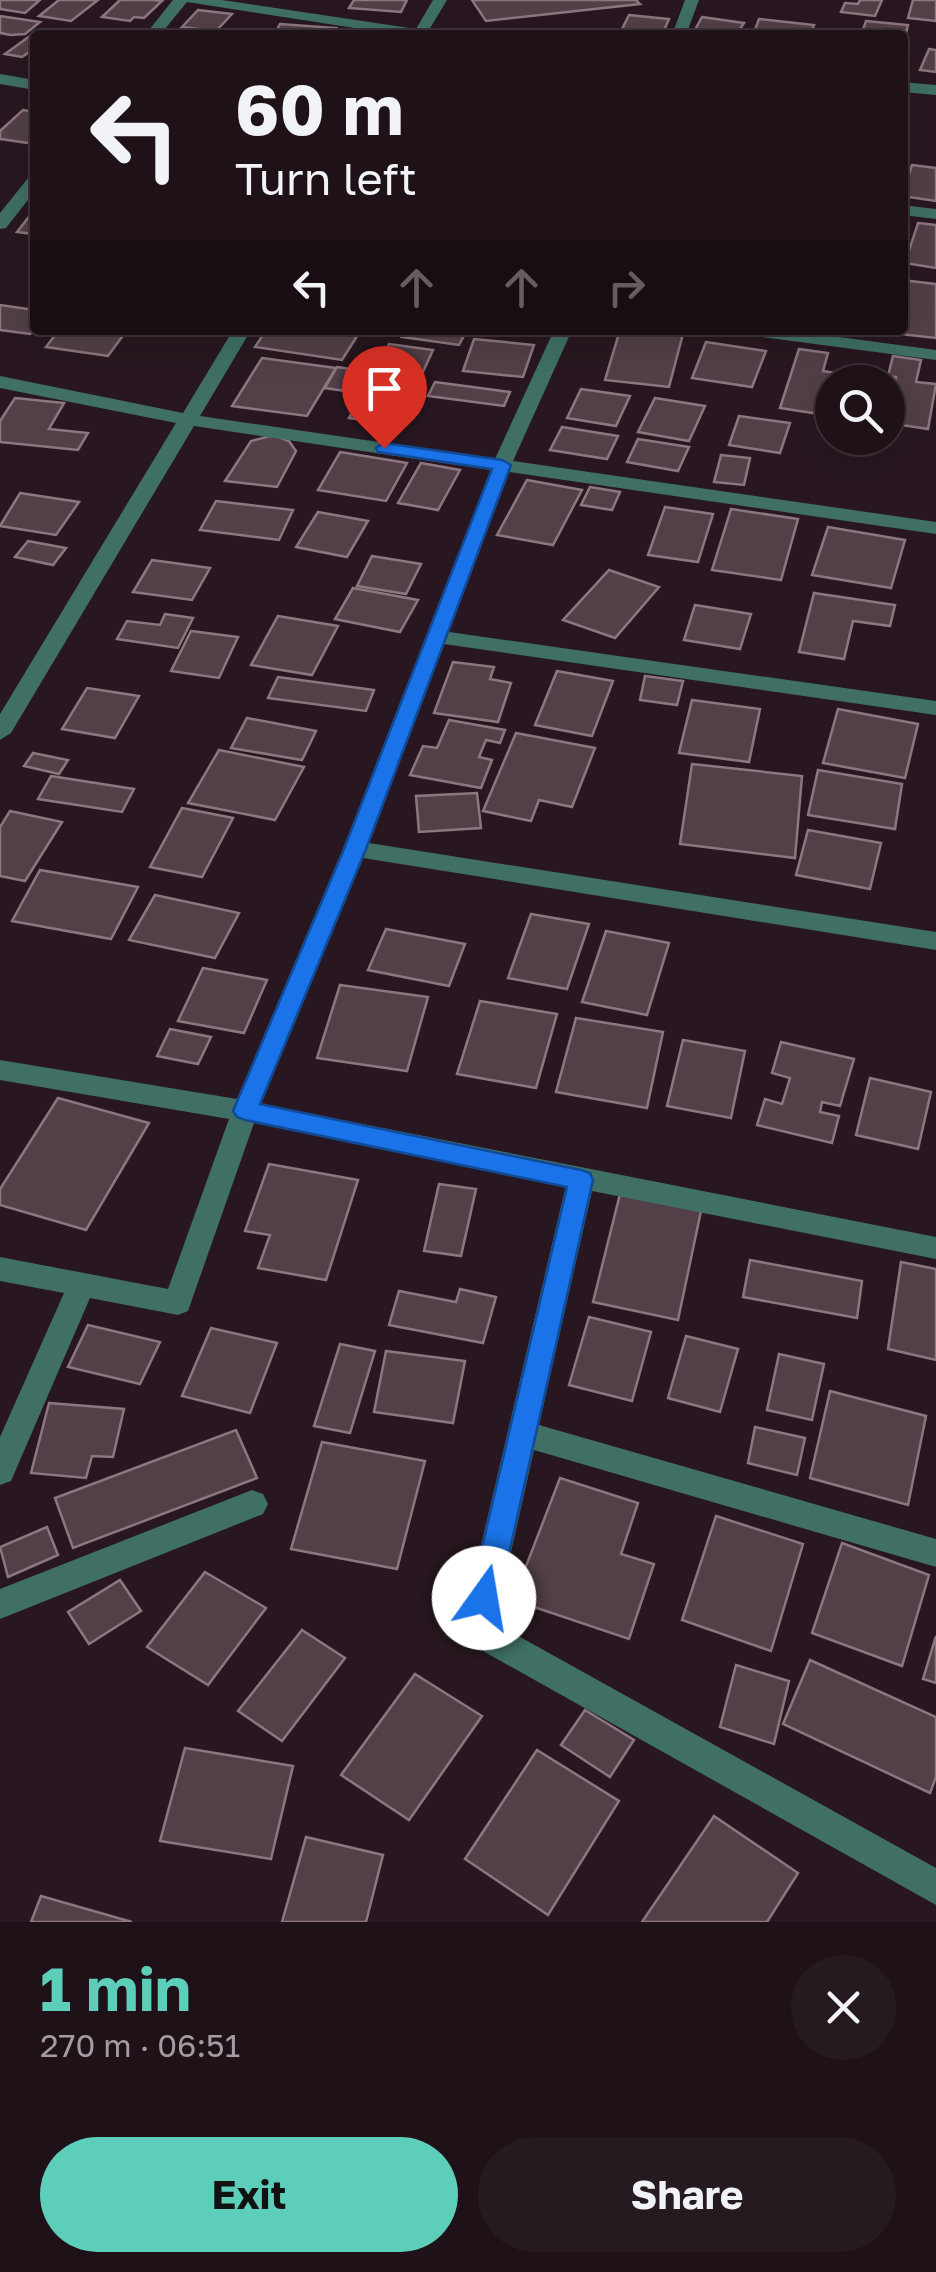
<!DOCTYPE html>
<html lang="en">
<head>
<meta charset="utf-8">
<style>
  :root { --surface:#1e1118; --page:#261a21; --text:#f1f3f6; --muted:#a19da2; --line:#3c3137; --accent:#5dceb9 }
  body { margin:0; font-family:"Golos Text",sans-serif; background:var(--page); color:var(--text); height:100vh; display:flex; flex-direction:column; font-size:38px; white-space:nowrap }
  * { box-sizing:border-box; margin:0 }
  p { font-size:32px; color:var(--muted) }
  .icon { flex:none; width:55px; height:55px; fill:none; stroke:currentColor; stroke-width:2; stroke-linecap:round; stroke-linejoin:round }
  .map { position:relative; height:1922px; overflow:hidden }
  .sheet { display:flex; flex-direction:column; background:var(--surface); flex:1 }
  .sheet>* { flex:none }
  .guide { position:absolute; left:30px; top:30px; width:878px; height:305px; border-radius:10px; box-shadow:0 10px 40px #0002,0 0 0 2px var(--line); background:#1e1118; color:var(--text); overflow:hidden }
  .tools { position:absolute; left:815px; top:365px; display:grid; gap:20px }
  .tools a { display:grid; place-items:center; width:90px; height:90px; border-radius:50%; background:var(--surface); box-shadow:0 10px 40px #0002,0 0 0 2px var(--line); font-size:50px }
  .pin { position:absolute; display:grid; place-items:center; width:85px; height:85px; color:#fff; margin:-102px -42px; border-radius:50% 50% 50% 0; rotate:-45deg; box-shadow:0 0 10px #0007 }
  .pin .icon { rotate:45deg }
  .me { position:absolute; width:110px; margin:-55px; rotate:13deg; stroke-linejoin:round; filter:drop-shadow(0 0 8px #0008) }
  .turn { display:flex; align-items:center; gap:35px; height:210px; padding:0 40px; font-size:45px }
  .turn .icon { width:130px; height:130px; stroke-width:2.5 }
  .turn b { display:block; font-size:70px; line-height:85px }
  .lanes { display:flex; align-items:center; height:95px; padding:0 40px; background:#0003; justify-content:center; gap:50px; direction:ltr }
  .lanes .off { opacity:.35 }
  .round { display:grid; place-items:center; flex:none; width:105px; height:105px; border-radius:52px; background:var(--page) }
  .head { display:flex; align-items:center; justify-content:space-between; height:170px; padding:0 40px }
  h1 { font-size:60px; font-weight:700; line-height:75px; color:var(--accent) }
  .action { display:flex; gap:20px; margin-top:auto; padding:20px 40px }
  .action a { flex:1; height:115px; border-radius:60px; background:var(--accent); color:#111; font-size:40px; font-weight:700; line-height:115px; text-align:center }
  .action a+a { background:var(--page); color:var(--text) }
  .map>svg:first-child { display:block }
  .building { fill:#523f48; stroke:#8c7680; stroke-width:2.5 }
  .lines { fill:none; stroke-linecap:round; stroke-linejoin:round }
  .minor { fill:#3f6f65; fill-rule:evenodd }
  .route { fill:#1a73e8; stroke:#114b97; stroke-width:2.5 }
</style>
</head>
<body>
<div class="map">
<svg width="936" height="1922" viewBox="0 0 936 1922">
  <rect width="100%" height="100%" fill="#281720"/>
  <g class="building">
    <polygon points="0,0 40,0 25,13 0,9"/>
    <polygon points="59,0 98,0 71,21 39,16"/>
    <polygon points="120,0 153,0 162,1 144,18 134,17 130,21 102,17"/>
    <polygon points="354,0 407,0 401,12 349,8"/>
    <polygon points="472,0 636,0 640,4 486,21"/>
    <polygon points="860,0 882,0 875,16 841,12 845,3 858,4"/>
    <polygon points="913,0 936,0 936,21 908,18"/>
    <polygon points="198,10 232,14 216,31 182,27"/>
    <polygon points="629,15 669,19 662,35 619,35"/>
    <polygon points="0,16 40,22 25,34 11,35 0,33"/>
    <polygon points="702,17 744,23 738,32 692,35"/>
    <polygon points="759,19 814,25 810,35 753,35"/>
    <polygon points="866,21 908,25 903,45 902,35 861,35"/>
    <polygon points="280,24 336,28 332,35 274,35"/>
    <polygon points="34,33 43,35 35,35 35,48 22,57 5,54"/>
    <polygon points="929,49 936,50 936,72 920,70"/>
    <polygon points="23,110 35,112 35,144 0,139 0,131"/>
    <polygon points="912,165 936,168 936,201 902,196"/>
    <polygon points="35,209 35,234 17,232"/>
    <polygon points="918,223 936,225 936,268 905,263"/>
    <polygon points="902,280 936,284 936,338 882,332 902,330"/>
    <polygon points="0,305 35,310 35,329 30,334 0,330"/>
    <polygon points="59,330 127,330 108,356 46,347"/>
    <polygon points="266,330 361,330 342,360 255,347"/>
    <polygon points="406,330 467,330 459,345 402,337"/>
    <polygon points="620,330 684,330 669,387 605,380"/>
    <polygon points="474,339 534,345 523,377 463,371"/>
    <polygon points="706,342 766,351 752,387 692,378"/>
    <polygon points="389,344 433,350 417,385 371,379"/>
    <polygon points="799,349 828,353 823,371 855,376 854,382 832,382 832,416 780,408"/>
    <polygon points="893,356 921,360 916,382 936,384 928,429 888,423 896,377 888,376"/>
    <polygon points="262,358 336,368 307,416 232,406"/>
    <polygon points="337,367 370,372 358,393 325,388"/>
    <polygon points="435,382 510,392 504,406 428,396"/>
    <polygon points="581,389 630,396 616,426 567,418"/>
    <polygon points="364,390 416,397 402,425 349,418"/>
    <polygon points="15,398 64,403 49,429 88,433 78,450 0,442 0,421"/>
    <polygon points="655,398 705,406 689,441 638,432"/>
    <polygon points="739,416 790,423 780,453 729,445"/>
    <polygon points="562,427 618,436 607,459 550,450"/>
    <polygon points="274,435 289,441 296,451 277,487 225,481 251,441"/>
    <polygon points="638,439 689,447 678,471 627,462"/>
    <polygon points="340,452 407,463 386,501 318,490"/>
    <polygon points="721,455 750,458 744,485 714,482"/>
    <polygon points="421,463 460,470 438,510 398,503"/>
    <polygon points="527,480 582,490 553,545 497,535"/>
    <polygon points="590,487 620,492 612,510 581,505"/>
    <polygon points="20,493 79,502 56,535 0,526"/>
    <polygon points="216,501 293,510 279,540 200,530"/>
    <polygon points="665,507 713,514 698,562 648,555"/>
    <polygon points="731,509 798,519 781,580 712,570"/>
    <polygon points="318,512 368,521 347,557 296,547"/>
    <polygon points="828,527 905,540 891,588 812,575"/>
    <polygon points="28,541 66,548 53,565 15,557"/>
    <polygon points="372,556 421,564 406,594 357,586"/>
    <polygon points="152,560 210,568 192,600 133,592"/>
    <polygon points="609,570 659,587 615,638 563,620"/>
    <polygon points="353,588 418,600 400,632 335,619"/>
    <polygon points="814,593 895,605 890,626 853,621 844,659 799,652"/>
    <polygon points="695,605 751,614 740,649 684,640"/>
    <polygon points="165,614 193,618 178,648 117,639 127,621 160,625"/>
    <polygon points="278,616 338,626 312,675 251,665"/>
    <polygon points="191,631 238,637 219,678 171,671"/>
    <polygon points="453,662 494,667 490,679 511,683 498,722 434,713"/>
    <polygon points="557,671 613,681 592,736 535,725"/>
    <polygon points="645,676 683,681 677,705 640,700"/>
    <polygon points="278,677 374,690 366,711 268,698"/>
    <polygon points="87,688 139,696 115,738 62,729"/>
    <polygon points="692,700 760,709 749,762 679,753"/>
    <polygon points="838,709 918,724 905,778 823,763"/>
    <polygon points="247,718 316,731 302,760 231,748"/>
    <polygon points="449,720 505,730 500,743 486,740 479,757 492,760 481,788 410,775 423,746 437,748"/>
    <polygon points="516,733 595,748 572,807 539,800 531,821 483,811"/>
    <polygon points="219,750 304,767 275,820 188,803"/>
    <polygon points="33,753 68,760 59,774 24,766"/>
    <polygon points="692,764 802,776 795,858 680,844"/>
    <polygon points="818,770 902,784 895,829 808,815"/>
    <polygon points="51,776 134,789 122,812 38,799"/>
    <polygon points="477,793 481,828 419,832 416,796"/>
    <polygon points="182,808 233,818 202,877 150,867"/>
    <polygon points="10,811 62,822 25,881 0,876 0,827"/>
    <polygon points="808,830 881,843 870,889 796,875"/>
    <polygon points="40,870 138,887 111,939 12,921"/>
    <polygon points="155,895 239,913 215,958 129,940"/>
    <polygon points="531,914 589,924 567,989 508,978"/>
    <polygon points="386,929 465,944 449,986 368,970"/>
    <polygon points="606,931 669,943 647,1015 582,1002"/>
    <polygon points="203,968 267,980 244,1033 178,1021"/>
    <polygon points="340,985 428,997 407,1071 317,1058"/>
    <polygon points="480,1001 557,1014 536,1088 457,1074"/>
    <polygon points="576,1018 663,1032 647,1108 556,1092"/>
    <polygon points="170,1029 211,1037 198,1064 157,1056"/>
    <polygon points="683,1040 745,1051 731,1118 667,1106"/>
    <polygon points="781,1042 854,1059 840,1106 822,1102 820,1112 839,1116 832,1143 757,1125 765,1099 782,1104 790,1078 772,1073"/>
    <polygon points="870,1078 931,1092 918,1149 856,1135"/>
    <polygon points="58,1098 149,1123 86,1230 0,1205 0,1189"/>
    <polygon points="269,1164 358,1180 326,1280 258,1268 270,1235 245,1231"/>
    <polygon points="439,1184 476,1189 461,1256 424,1251"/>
    <polygon points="620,1194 701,1211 678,1320 593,1302"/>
    <polygon points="750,1260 862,1281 857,1318 743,1297"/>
    <polygon points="901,1262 936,1269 936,1360 888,1349"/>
    <polygon points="460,1289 496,1297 483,1343 389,1325 399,1291 456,1302"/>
    <polygon points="589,1317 651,1332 632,1401 569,1385"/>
    <polygon points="88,1325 160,1342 140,1384 68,1367"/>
    <polygon points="211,1328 277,1343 250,1413 182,1396"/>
    <polygon points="686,1336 738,1349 720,1412 668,1398"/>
    <polygon points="340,1344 375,1351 350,1433 314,1426"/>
    <polygon points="386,1351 465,1361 453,1423 374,1412"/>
    <polygon points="779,1354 824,1364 812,1420 767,1410"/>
    <polygon points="830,1391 926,1416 908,1505 810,1478"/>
    <polygon points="49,1403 124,1409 113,1457 92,1456 86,1478 31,1473"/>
    <polygon points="755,1427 805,1438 797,1475 748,1463"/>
    <polygon points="236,1430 257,1478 73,1548 55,1498"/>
    <polygon points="322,1442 425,1461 397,1569 291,1549"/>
    <polygon points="560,1478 638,1503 621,1554 654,1564 629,1639 513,1600"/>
    <polygon points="716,1516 803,1544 771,1651 682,1620"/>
    <polygon points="47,1527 58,1555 8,1577 0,1547"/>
    <polygon points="842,1543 929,1575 902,1666 812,1633"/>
    <polygon points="205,1572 266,1608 208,1685 147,1647"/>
    <polygon points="120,1580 141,1611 89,1644 68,1612"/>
    <polygon points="302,1630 345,1658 282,1741 238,1711"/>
    <polygon points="936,1636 936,1683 923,1679"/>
    <polygon points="810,1660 936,1717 936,1777 930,1793 783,1724"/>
    <polygon points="736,1665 789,1681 774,1744 720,1727"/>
    <polygon points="415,1674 482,1716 409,1820 341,1775"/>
    <polygon points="585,1710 634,1740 610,1777 561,1745"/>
    <polygon points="185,1748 293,1766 271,1859 160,1841"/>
    <polygon points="537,1750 619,1801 548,1915 465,1859"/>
    <polygon points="714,1816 798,1873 767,1922 642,1922"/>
    <polygon points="306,1837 383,1855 366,1922 282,1922"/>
    <polygon points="41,1896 132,1922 31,1922"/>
  </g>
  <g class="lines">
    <g class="minor">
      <polygon points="173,0 222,0 416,29 433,0 447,0 429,30 437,35 400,35 187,2 160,35 145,35"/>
      <polygon points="685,0 699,0 686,35 672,35"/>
      <polygon points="0,74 35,80 35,90 0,84"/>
      <polygon points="902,82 936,85 936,95 902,92"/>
      <polygon points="35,175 35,191 6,228 0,229 0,213 29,177"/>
      <polygon points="902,205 936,209 936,219 902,215"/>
      <polygon points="233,330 251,330 200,416 495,459 554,330 572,330 513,461 936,522 936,534 509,472 449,632 936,701 936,715 444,644 369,843 936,932 936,950 363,858 261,1104 936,1237 936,1259 592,1191 539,1425 936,1539 936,1567 534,1450 495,1623 936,1868 936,1905 465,1641 461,1630 566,1185 254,1123 188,1311 178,1315 90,1298 11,1481 0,1485 0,1437 64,1293 0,1281 0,1257 168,1289 229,1119 0,1080 0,1060 237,1099 343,849 491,470 194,426 11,733 0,740 0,714 176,423 0,388 0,376 183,413"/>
      <polygon points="737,330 787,330 936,350 936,360 746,335"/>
      <polygon points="252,1490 263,1494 268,1504 263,1514 0,1619 0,1589"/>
    </g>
  </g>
  <polygon class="route" points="384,443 502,460 511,465 366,849 260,1104 581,1170 590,1173 593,1180 499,1598 495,1607 484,1611 474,1607 470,1598 567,1187 245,1120 237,1117 233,1111 344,849 492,469 378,452 376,448"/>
</svg>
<div class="tools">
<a><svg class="icon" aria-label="search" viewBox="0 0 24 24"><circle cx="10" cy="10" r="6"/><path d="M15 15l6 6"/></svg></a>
</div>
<div class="pin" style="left:384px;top:448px;background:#d93025"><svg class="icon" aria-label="arrive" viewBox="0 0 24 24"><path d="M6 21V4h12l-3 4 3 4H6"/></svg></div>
<svg class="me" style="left:484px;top:1598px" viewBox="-20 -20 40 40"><circle r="19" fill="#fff"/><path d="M0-13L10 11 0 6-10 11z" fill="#1a73e8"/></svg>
<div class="guide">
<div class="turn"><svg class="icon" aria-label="left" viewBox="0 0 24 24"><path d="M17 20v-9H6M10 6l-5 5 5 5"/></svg><div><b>60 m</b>Turn left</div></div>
<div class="lanes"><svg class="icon" aria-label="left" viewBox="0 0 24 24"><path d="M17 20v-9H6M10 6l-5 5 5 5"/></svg><svg class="icon off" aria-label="ahead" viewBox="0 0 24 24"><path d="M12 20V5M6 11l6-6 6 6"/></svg><svg class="icon off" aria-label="ahead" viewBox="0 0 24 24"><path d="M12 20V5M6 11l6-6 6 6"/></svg><svg class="icon off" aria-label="right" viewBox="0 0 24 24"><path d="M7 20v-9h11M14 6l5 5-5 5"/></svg></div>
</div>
</div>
<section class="sheet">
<div class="head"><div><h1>1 min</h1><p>270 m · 06:51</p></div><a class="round"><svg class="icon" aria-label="close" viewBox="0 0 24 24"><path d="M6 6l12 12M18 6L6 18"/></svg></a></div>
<div class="action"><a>Exit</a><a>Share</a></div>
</section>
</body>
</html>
